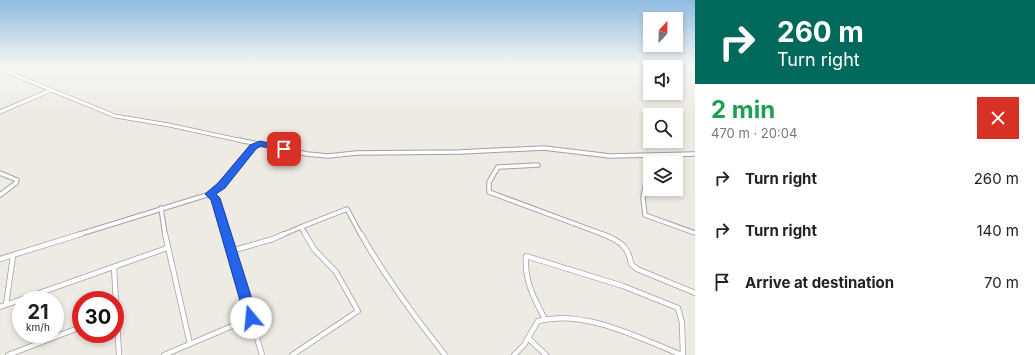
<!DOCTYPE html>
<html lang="en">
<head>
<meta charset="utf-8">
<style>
  :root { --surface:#fff; --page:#f2f2f2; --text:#222; --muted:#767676 }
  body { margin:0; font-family:Inter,sans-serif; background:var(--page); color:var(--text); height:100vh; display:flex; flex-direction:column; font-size:15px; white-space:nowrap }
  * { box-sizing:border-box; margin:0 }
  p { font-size:13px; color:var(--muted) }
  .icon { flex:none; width:22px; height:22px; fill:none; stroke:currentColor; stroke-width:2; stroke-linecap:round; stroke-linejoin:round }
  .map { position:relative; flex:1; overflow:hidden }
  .drawer { display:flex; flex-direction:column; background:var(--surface); width:340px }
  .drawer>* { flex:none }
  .hud { background:#00695c; color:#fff; overflow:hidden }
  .needle { width:26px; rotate:22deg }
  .fabs { position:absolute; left:643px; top:12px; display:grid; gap:8px }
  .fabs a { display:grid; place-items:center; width:40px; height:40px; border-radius:0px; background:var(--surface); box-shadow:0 2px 6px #0003; font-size:20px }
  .speed { position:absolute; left:12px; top:291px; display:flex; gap:8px; font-size:20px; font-weight:700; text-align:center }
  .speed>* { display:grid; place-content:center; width:52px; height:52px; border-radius:50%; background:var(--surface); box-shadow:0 2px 6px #0003; line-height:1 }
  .speed small { font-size:10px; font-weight:400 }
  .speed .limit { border:6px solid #d22; background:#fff; color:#111 }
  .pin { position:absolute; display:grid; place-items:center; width:34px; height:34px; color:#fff; margin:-17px; border-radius:8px; box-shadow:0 2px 6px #0006 }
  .me { position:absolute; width:44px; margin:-22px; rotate:343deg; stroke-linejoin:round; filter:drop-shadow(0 0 3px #0008) }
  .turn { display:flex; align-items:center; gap:14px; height:84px; padding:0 16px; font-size:18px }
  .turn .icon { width:52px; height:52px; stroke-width:2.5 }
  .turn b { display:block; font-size:28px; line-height:34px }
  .round { display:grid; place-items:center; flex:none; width:42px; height:42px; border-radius:0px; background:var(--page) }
  .head { display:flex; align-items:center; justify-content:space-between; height:68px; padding:0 16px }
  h1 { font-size:24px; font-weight:700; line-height:30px; color:#1e9e55 }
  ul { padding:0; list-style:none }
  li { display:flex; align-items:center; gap:12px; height:52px; padding:0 16px }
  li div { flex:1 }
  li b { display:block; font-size:15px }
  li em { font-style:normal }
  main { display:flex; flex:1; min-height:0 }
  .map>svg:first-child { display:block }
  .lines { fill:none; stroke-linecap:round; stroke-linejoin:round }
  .minor-far2-casing { stroke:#a1a1a1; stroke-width:4.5 }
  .minor-far1-casing { stroke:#a1a1a1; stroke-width:5.5 }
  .minor-casing { stroke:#a1a1a1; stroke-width:6 }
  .minor-far2 { stroke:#fff; stroke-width:3 }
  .minor-far1 { stroke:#fff; stroke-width:3.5 }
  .minor { stroke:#fff; stroke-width:4.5 }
  .route { fill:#2563eb; stroke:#184099 }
</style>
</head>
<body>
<main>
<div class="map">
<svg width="695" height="355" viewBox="0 0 695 355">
  <rect width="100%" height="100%" fill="#edebe3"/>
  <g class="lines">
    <g class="minor-far2-casing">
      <g id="minor-far2">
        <polyline points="0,69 115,116 169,125 243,141"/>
        <polyline points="0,112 51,90"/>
      </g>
    </g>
    <g class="minor-far1-casing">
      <g id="minor-far1">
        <polyline points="239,140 307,154 328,156 357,153 460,152 544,148 610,156 695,154"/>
        <polyline points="538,165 498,167 489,182 489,192 605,235"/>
        <polyline points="648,168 643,198 645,215 695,233"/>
        <polyline points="0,173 17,180 16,183 0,195"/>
        <polyline points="210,194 215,198 226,235"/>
        <polyline points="161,208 165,235"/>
        <polyline points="77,235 210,194 222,186 253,147 259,144"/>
        <polyline points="282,235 301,227"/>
        <polyline points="306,235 301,227 347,209 361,235"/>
      </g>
    </g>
    <g class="minor-casing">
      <g id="minor">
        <polyline points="165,234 190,344"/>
        <polyline points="226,234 262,355"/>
        <path d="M361,234C385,277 414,316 445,355"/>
        <path d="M602,234C618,240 629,246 631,264L637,269L695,293"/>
        <polyline points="231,251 273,239 284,234"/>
        <polyline points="0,259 81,234"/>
        <polyline points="114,267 119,355"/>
        <polyline points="6,305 13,256"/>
        <polyline points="0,307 167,248"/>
        <path d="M545,319C534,299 524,280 526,256L623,286L678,308L682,323L683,355"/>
        <polyline points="528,338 546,355"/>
        <polyline points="8,355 81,327"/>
        <polyline points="164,355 251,318"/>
        <polyline points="292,355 358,311 336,272 314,249 305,234"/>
        <path d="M514,355L524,345L538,321C585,309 639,338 682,355"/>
      </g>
    </g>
    <use href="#minor-far2" class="minor-far2"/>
    <use href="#minor-far1" class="minor-far1"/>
    <use href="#minor" class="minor"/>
  </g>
  <linearGradient id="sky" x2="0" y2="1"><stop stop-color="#8ebbe2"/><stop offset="0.57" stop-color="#f7f6f2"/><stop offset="1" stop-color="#f7f6f2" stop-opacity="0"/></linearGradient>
  <rect width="695" height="116" fill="url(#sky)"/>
  <polygon class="route" points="260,141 287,147 288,149 284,151 261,146 256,149 225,188 216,194 220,198 258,318 256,322 251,324 247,322 245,318 211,200 205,194 218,183 250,145"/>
</svg>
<div class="fabs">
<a><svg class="needle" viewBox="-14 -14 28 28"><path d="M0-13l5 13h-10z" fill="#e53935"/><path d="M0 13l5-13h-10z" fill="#767676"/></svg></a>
<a><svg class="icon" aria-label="sound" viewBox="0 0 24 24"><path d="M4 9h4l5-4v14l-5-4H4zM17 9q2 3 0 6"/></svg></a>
<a><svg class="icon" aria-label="search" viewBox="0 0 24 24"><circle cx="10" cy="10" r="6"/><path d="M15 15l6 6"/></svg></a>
<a><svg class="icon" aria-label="layers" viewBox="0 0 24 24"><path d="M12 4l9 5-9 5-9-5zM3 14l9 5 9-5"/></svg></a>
</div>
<div class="speed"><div>21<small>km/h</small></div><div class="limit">30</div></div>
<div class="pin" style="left:284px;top:149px;background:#d93025"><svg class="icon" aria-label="arrive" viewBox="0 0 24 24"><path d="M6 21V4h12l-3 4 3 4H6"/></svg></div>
<svg class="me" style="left:251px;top:318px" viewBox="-20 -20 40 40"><circle r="19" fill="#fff"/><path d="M0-13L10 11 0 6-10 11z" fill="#2563eb"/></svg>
</div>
<section class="drawer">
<div class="hud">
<div class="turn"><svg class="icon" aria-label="right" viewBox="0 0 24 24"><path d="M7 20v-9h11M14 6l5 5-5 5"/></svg><div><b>260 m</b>Turn right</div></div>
</div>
<div class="head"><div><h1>2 min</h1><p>470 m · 20:04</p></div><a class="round" style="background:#d93025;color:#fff"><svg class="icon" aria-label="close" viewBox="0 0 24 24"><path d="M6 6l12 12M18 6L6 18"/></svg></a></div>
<ul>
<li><svg class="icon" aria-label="right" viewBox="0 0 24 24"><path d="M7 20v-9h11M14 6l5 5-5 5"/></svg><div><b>Turn right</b></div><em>260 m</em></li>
<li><svg class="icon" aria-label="right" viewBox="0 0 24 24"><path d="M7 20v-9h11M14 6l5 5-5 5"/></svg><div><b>Turn right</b></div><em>140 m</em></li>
<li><svg class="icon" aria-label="arrive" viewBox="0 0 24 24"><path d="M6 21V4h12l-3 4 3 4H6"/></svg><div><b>Arrive at destination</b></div><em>70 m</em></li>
</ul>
</section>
</main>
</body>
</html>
